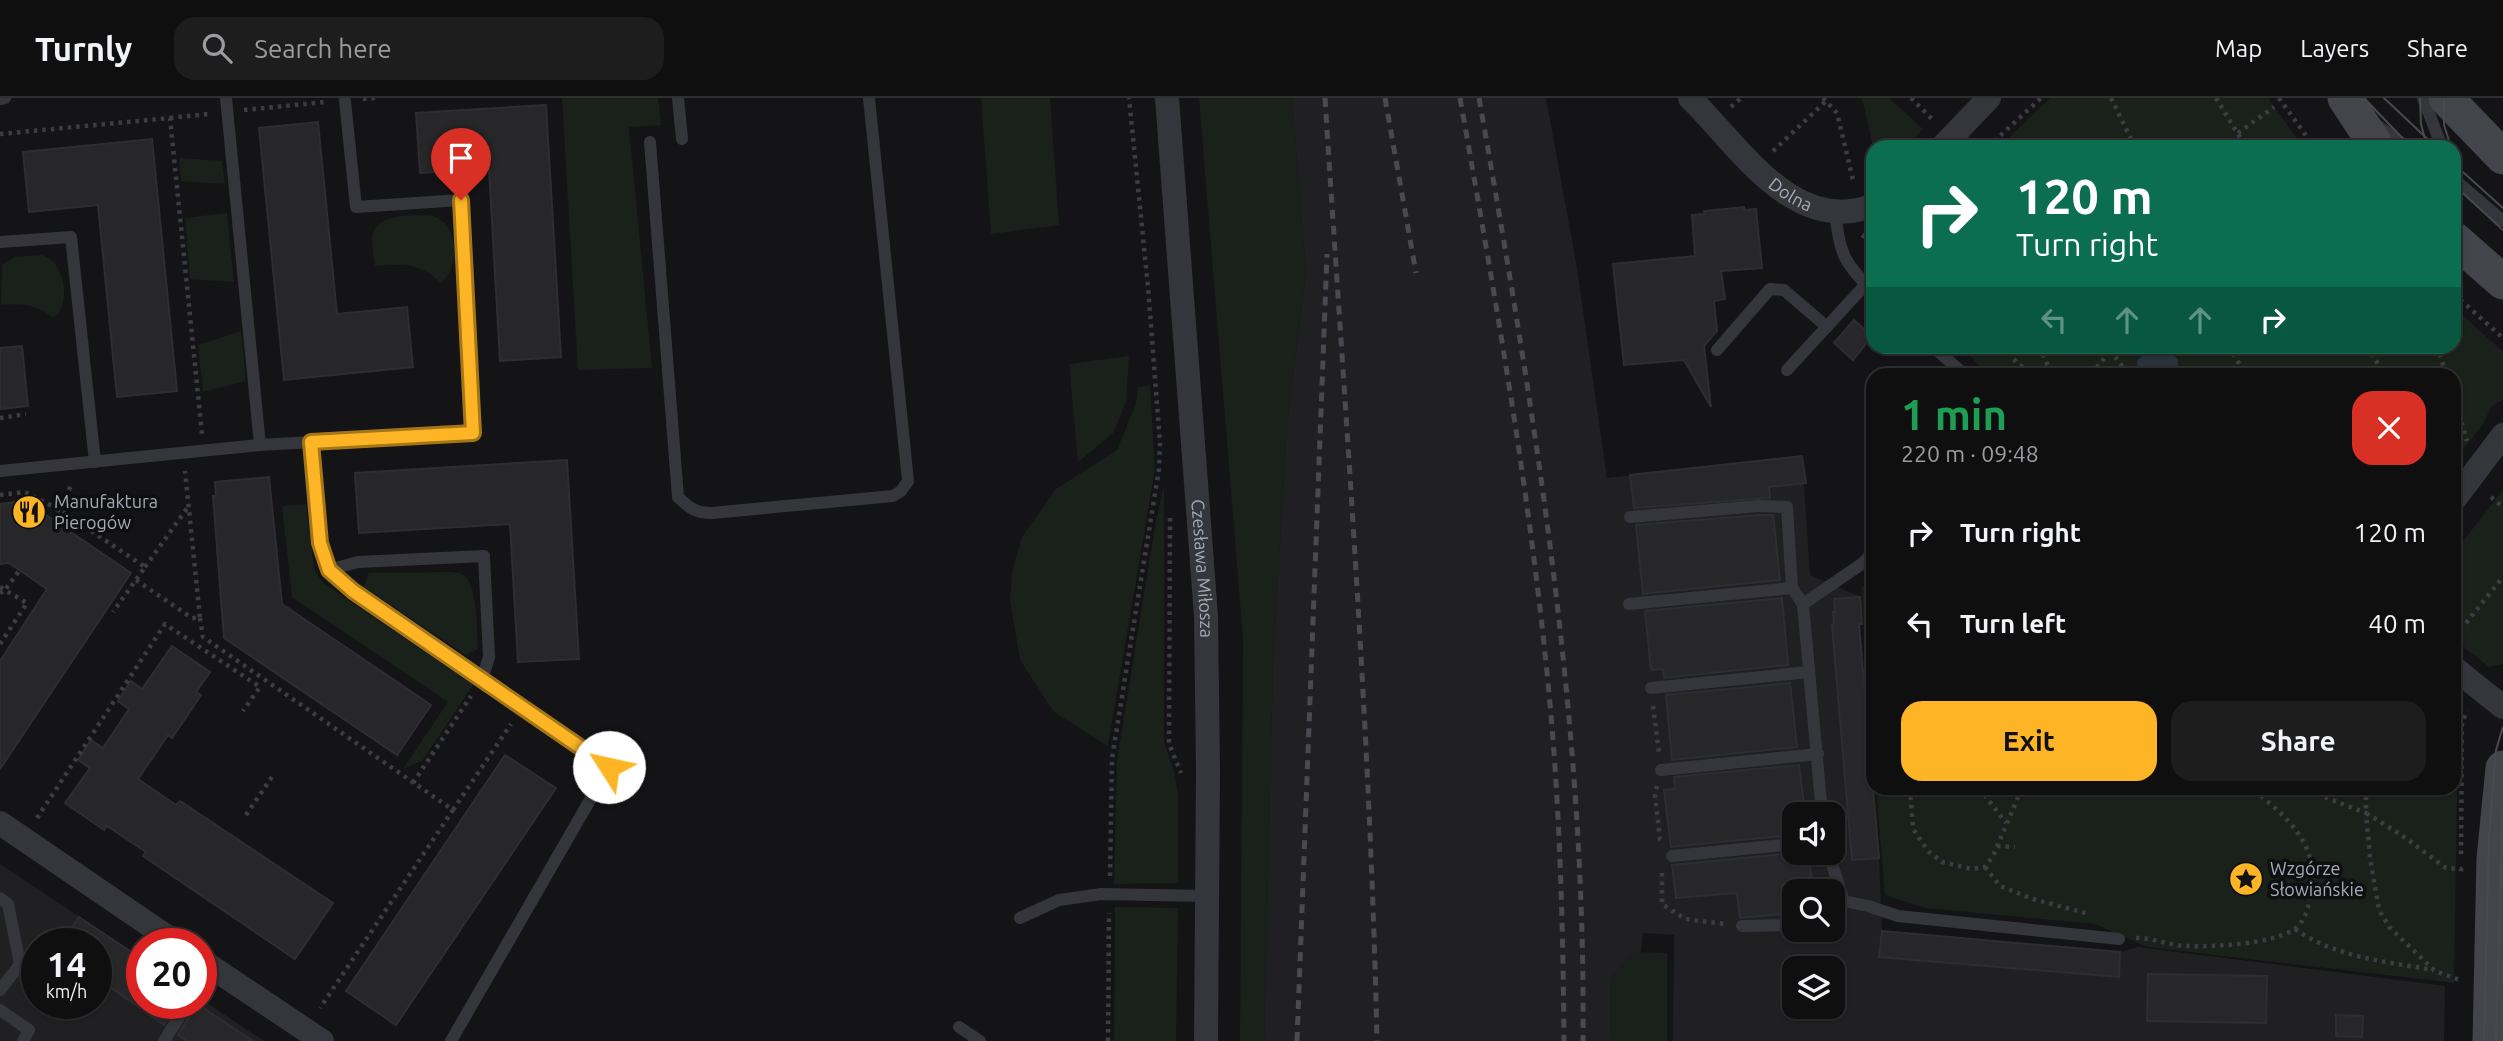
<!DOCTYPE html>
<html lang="en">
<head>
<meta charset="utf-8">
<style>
  :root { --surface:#0f0f10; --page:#1d1d1e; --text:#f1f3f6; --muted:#9b9c9f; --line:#2f2f30; --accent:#fdb525 }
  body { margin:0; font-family:Ubuntu,sans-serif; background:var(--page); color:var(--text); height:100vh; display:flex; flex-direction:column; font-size:26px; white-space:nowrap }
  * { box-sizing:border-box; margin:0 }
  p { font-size:23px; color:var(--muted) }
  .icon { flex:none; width:38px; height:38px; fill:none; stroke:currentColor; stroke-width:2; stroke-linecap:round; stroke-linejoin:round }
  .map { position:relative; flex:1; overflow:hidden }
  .details { position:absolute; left:1866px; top:270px; width:595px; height:427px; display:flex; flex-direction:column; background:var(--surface); border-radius:21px; box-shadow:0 2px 5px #0004,0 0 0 2px var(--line) }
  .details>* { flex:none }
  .top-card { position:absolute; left:1866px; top:42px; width:595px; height:214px; border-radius:21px; box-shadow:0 2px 5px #0004,0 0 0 2px var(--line); background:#0b6e4f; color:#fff; overflow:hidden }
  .buttons { position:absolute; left:1782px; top:704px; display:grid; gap:14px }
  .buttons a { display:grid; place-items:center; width:63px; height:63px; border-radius:14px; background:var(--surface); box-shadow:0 2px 5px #0004,0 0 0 2px var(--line); font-size:35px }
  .speed { position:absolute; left:21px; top:830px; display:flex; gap:14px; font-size:35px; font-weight:700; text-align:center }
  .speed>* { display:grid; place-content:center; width:91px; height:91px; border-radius:50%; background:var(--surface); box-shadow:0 2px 5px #0004,0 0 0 2px var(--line); line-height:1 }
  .speed small { font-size:18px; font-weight:400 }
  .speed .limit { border:10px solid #d22; background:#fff; color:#111 }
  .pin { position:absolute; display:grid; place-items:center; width:60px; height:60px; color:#fff; margin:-72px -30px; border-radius:50% 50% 50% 0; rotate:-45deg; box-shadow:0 0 7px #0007 }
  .pin .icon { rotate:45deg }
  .me { position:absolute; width:77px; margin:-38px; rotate:305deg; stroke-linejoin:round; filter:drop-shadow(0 0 5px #0008) }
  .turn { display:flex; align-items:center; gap:24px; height:147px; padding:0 35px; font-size:32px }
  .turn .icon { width:91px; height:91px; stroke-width:2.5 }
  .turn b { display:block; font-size:49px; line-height:60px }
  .lanes { display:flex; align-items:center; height:66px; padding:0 35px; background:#0003; justify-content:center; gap:35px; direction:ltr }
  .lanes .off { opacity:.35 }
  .round { display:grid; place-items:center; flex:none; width:74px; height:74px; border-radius:21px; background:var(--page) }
  .overview { display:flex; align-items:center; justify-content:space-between; height:119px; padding:0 35px }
  h1 { font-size:42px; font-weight:700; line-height:52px; color:#1e9e55 }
  .button { display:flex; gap:14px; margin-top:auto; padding:14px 35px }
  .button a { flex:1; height:80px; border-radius:21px; background:var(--accent); color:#111; font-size:28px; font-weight:700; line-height:80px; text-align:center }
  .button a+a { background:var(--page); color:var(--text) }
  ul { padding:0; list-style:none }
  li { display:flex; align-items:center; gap:21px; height:91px; padding:0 35px }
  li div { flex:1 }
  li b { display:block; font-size:26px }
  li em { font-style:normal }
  header { display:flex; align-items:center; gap:42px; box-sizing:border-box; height:98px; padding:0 35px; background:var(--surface); border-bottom:2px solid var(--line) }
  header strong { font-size:33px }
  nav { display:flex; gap:38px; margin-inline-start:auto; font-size:24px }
  .search { width:490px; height:63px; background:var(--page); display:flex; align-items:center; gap:18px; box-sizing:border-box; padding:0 24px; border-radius:21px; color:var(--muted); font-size:26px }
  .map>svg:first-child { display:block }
  .built { fill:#202023; fill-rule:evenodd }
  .green { fill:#1a211b }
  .water { fill:#29333b }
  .building { fill:#27272a; stroke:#2e2e32; stroke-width:2 }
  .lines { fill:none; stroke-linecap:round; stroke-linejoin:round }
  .path { stroke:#3b3d42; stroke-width:4.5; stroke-dasharray:3.5 5; stroke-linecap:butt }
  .lane { stroke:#35363b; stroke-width:12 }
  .street { stroke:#35363b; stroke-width:24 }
  .secondary { stroke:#43454b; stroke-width:35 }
  .tram { stroke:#484a50; stroke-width:2 }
  .rail { stroke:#484a50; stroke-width:5; stroke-dasharray:9 7; stroke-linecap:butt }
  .route-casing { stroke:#a47618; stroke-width:18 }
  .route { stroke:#fdb525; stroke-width:12 }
  .labels { text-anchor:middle; stroke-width:7; stroke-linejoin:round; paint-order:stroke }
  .street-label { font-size:18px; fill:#a5aab7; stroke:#0f0f11 }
  .poi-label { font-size:18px; fill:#a5aab7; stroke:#0f0f11; text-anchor:start }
</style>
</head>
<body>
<header>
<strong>Turnly</strong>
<div class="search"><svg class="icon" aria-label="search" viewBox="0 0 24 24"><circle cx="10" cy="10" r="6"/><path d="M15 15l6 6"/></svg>Search here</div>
<nav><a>Map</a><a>Layers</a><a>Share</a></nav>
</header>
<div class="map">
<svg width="2503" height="943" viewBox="0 0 2503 943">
  <rect width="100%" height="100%" fill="#141416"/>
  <g class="built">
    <path d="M1292,0H1546L1576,164L1607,380L1802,358L1810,477L1861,499L1862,513L1859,526L1879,760L1882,833L1879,859L2119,879L2120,854L2137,849L2445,888L2444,943H1673L1674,837L1643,835L1641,854H1634L1610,880L1611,943H1264L1273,563L1287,325L1306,174ZM1794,716H1832V754H1794ZM1794,793H1832V831H1794ZM1794,870H1832V908H1794Z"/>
    <path d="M0,766L142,861V905H201V901L264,943H0ZM37,845H96V905H37Z"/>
  </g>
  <g class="green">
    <polygon points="562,0 658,0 661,27 629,29 652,270 578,272"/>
    <polygon points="981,0 1050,0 1059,127 991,136"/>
    <polygon points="1199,0 1292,0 1306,174 1287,325 1273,563 1264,943 1240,943 1243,540"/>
    <polygon points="1862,0 1889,0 1923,31 1907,49 1873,49"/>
    <polygon points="2050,0 2268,0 2303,49 1999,49"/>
    <polygon points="179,60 222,63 225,86 181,83"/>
    <polygon points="227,115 234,184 190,181 185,120"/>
    <path d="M430,117C438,120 445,123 449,131C458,146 456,175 440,185C421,164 402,166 375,168C374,159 372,149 372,140C375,114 412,118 430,117Z"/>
    <path d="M42,157C65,164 72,205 54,220C37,207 22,205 1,207L2,167L15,159Z"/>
    <polygon points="2454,209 2503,254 2503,302 2492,308 2482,327 2454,363 2454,276 1984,276 1964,249 2454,248"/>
    <polygon points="241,233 246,283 203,294 198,247"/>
    <polygon points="1129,258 1126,304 1113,335 1078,364 1069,266"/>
    <polygon points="1150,287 1155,371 1108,648 1054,614 1020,562 1010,502 1012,474 1022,439 1056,391 1117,352 1136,306 1138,289"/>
    <polygon points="1164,387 1164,644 1174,674 1178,696 1178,785 1114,786 1117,662 1156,423"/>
    <polygon points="2503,392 2503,566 2489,569 2454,541 2454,455"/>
    <polygon points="306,406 314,471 322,484 473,587 422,663 403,671 448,604 292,499 282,408"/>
    <path d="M451,474C455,475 459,474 462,476C478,484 477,534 478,551L466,557L364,489L369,475Z"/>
    <polygon points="1872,476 1872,650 1861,491"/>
    <polygon points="2454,626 2458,629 2454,885 2147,849 2095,826 1925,810 1885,797 1876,690 2454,690"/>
    <polygon points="1115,809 1178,810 1176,943 1114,943"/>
    <polygon points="1634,854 1667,855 1667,943 1611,943 1610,880"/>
  </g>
  <polygon class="water" points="2167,249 2178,262 2178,276 2138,276 2137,263 2150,250"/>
  <g class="building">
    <polygon points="546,7 561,259 500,263 489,71 420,75 416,15"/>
    <polygon points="318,24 337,216 407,209 413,269 284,282 259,30"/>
    <polygon points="152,41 177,293 117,299 98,107 29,114 23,54"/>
    <polygon points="1744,109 1744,112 1756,111 1762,170 1721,173 1725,201 1714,203 1717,233 1704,248 1711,309 1684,262 1624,267 1613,166 1695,158 1692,117 1705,116 1704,113"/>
    <polygon points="1854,222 1872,238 1853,262 1834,245"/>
    <polygon points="22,248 28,308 0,311 0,250"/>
    <polygon points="1802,358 1806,385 1769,389 1770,400 1634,410 1630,377"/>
    <polygon points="567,362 579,561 518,564 510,426 359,435 355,375"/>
    <polygon points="269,379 282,506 431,607 397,657 224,540 213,398 216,398 215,384"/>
    <polygon points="25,403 131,475 0,671 0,563 47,491 9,465 0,466 0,406"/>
    <polygon points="1759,417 1773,417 1780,482 1643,496 1636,427"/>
    <polygon points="1860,499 1862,526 1859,526 1879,760 1852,762 1832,527 1834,526 1833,514 1835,514 1834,501"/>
    <polygon points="1782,500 1788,567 1664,580 1663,571 1651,572 1645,513"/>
    <polygon points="172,548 210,574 196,594 201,597 172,640 168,637 138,681 176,707 180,703 333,805 295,861 143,758 146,754 107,728 104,732 65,705 90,670 78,662 91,642 103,650 129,611 118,603 131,583 142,591"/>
    <polygon points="1790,585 1797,649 1672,662 1666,597"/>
    <polygon points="505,657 556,690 396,927 346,893"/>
    <polygon points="1799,667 1805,716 1794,716 1794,737 1671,749 1664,692 1675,691 1674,679"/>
    <polygon points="1794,755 1794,762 1809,761 1813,793 1794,793 1794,815 1740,820 1737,795 1676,800 1672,767"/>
    <polygon points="79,819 142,861 142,905 178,905 164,927 96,879 96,845 62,845"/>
    <polygon points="1882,833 2120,854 2119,879 1879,859"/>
    <polygon points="2148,876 2267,878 2266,925 2147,923"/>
    <polygon points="197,906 253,943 187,943 178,937"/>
    <polygon points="2336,917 2363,918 2362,939 2336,938"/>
  </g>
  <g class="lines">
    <g class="path">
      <polyline points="1823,0 1837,15 1854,86"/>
      <polyline points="1911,0 1933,22"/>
      <polyline points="2111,0 2135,49"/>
      <polyline points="2216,0 2246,49"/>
      <polyline points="2279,0 2314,49"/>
      <polyline points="363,1 376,0"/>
      <polyline points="1731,9 1741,0"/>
      <polyline points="244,12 326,4"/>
      <polyline points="170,20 208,16"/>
      <polyline points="2238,35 2274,9"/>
      <polyline points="0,36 170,20 202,336"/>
      <polyline points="2297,41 2298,49"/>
      <polyline points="1988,49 2041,0"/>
      <polyline points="1773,53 1826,3"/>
      <polyline points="1862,137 1872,143"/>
      <polyline points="2454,196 2503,240"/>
      <polyline points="2003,248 2018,266 2035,276"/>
      <polyline points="2040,248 2051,276"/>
      <polyline points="2229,248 2245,276"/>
      <polyline points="2367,248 2384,276"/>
      <polyline points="2437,248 2446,276"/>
      <polyline points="2110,252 2128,276"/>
      <polyline points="2091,276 2115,248"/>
      <polyline points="2227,276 2240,270"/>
      <polyline points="2454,300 2467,343"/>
      <polyline points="0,320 26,316"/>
      <polyline points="0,397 25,394 60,412 145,469 113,514"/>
      <polyline points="2491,399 2503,409"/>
      <polyline points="1170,420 1169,646 1181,675"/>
      <polyline points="53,422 72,386"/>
      <polyline points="145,469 188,409"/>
      <polyline points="136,482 192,520 200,520 185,373"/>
      <polyline points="0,489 5,492 0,495"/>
      <polyline points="200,520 203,539 453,712 320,910"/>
      <polyline points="2466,525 2503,479"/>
      <polyline points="0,546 27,505 5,492 19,473"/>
      <polyline points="1653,608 1659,655"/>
      <polyline points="2454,616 2462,623"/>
      <polyline points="413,685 471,598"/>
      <polyline points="1657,688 1655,697 1660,741 1663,744"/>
      <polyline points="1910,690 1913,731 1928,753 1942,764 1972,771 1985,769 1993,758 2022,690"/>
      <polyline points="1979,690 2006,725"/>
      <polyline points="2301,690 2366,715 2370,760 2379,812 2389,829 2435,873 2460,882"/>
      <polyline points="2366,690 2366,715 2400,736 2446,770 2461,771 2461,776"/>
      <polyline points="453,712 511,626"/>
      <polyline points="246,717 274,676"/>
      <polyline points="37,720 165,526 260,589 243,613"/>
      <polyline points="1997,748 2015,749"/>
      <polyline points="2461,756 2462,623 2468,613"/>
      <polyline points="1985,769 2000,788 2033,801 2089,816"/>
      <polyline points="1662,775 1662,806 1685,821 1725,826"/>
      <polyline points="1110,778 1112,660 1159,371 1160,345 1148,189 1129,0"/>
      <path d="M2295,831C2334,859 2387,864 2434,872"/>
      <path d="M2136,840C2154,840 2171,848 2188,848C2216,849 2270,846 2293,832C2309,822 2310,799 2312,783C2316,742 2280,713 2251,690"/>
      <polyline points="1108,943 1109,815"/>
    </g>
    <g class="lane">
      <polyline points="226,0 260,347"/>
      <polyline points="678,0 682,41"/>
      <polyline points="2423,0 2442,49"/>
      <polyline points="0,1 5,0"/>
      <polyline points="2377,27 2407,49"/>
      <path d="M650,44L678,399C689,410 696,415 712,415L893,398L901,393L908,383L869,0"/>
      <polyline points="2454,81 2503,123"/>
      <path d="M1835,115C1841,158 1842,161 1872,193"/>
      <polyline points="0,144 71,139 95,364"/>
      <polyline points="1932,248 1964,276"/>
      <polyline points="1717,252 1770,191 1784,192 1827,229"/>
      <polyline points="1787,272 1866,186"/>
      <polyline points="311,344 320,445 329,472 353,493 609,669 451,943"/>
      <polyline points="0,373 260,347 473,335 461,102 356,109 345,3"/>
      <polyline points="1630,419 1759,408 1787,409 1792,490 1803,506"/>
      <polyline points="329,472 358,464 484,458 489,559 482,582"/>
      <polyline points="1629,506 1792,490"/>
      <polyline points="1651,590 1809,574"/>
      <polyline points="1661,672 1818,656"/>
      <polyline points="1822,716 1803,506 1863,465 1872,455"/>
      <polyline points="1828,754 1844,803"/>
      <polyline points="1672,758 1794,746"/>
      <polyline points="0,800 8,806 20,866 0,892"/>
      <polyline points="1844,803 1868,808 1898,818 2119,841"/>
      <polyline points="1832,814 1844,803"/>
      <polyline points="1020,820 1059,802 1101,796 1206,798"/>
      <polyline points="1742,828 1794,827"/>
      <polyline points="201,885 213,869"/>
      <polyline points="0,912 29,932 23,943"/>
      <polyline points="959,929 980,943"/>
      <polyline points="164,943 188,905"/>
    </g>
    <g class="street">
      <path id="s1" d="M1167,0L1206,518L1208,672L1206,943"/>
      <path id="s2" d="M1690,0C1739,48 1793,137 1872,108"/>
      <polyline points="1942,49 1989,0"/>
      <polyline points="2454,402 2503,337"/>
      <polyline points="2454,570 2503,609"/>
      <polyline points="0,725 176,845"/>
      <polyline points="201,862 322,943"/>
    </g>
    <g class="secondary">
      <polyline points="2345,0 2377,49"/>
      <polyline points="2446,0 2503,59"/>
      <polyline points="2454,141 2503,184"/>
      <polyline points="2490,943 2494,761 2503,670"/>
    </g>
    <g class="tram">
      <polyline points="2364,0 2411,49"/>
      <polyline points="2384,0 2436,49"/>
      <polyline points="2420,0 2421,26 2425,41"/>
      <polyline points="2444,0 2444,27 2451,49"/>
      <polyline points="2454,66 2503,110"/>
      <polyline points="2454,87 2503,132"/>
      <polyline points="2484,943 2489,738 2496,652 2503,629"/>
      <polyline points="2496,943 2503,705"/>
    </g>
    <g class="rail">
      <path d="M1325,0C1345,314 1370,628 1377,943"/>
      <polyline points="1385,0 1416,175"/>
      <path d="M1460,0C1495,198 1530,395 1549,595C1560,711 1563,827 1564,943"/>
      <path d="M1479,0C1534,312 1586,625 1583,943"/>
      <polyline points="1297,943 1327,156"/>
    </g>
  </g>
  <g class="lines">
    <g class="route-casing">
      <polyline id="route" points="461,102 473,335 311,344 320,445 329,472 353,493 609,669"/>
    </g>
    <use href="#route" class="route"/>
  </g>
  <defs>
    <g id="restaurant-disc" transform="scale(1.75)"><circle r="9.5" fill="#fdb525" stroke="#0f0f11"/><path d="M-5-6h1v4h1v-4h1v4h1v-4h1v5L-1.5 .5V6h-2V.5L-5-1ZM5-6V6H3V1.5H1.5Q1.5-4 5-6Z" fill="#111"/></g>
    <g id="sight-disc" transform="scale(1.75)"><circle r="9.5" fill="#fdb525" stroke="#0f0f11"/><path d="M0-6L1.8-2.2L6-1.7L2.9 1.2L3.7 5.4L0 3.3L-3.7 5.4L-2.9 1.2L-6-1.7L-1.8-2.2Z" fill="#111"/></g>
  </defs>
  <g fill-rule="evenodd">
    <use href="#restaurant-disc" x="29" y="414"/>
    <use href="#sight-disc" x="2246" y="781"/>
  </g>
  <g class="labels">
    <g class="street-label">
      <text dy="6" stroke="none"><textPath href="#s2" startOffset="140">Dolna</textPath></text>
      <text dy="6" stroke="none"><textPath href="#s1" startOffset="472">Czesława Miłosza</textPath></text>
    </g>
    <g class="poi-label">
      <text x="54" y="410">Manufaktura<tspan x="54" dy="21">Pierogów</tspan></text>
      <text x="2270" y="777">Wzgórze<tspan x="2270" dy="21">Słowiańskie</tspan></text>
    </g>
  </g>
</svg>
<div class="buttons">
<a><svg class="icon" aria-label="sound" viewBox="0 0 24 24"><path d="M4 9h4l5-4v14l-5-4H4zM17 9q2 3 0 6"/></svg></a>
<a><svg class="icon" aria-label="search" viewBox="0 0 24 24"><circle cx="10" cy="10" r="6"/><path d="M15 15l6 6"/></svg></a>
<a><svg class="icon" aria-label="layers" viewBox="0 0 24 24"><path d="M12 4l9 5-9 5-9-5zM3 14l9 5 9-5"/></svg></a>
</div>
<div class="speed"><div>14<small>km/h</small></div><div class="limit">20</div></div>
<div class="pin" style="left:461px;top:102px;background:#d93025"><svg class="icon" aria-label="arrive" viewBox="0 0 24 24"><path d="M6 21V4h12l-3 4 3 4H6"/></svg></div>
<svg class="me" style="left:609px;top:669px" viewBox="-20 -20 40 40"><circle r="19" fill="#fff"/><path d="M0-13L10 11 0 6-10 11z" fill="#fdb525"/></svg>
<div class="top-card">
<div class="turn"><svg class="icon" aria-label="right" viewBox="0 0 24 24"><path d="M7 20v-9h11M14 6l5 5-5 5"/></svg><div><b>120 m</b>Turn right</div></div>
<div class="lanes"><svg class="icon off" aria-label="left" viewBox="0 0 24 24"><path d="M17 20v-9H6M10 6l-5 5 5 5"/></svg><svg class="icon off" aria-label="ahead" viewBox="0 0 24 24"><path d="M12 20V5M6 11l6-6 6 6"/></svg><svg class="icon off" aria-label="ahead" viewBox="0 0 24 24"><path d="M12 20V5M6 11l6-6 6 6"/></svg><svg class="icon" aria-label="right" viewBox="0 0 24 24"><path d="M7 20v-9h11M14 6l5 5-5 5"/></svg></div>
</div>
<section class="details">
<div class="overview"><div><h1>1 min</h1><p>220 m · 09:48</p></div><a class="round" style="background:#d93025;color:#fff"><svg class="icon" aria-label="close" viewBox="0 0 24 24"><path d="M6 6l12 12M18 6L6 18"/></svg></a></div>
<ul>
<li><svg class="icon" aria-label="right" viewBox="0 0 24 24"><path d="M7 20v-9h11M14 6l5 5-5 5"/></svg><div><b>Turn right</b></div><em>120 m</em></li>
<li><svg class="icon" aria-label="left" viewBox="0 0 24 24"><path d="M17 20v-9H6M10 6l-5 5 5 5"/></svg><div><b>Turn left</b></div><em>40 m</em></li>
</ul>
<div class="button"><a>Exit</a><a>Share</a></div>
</section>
</div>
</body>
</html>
